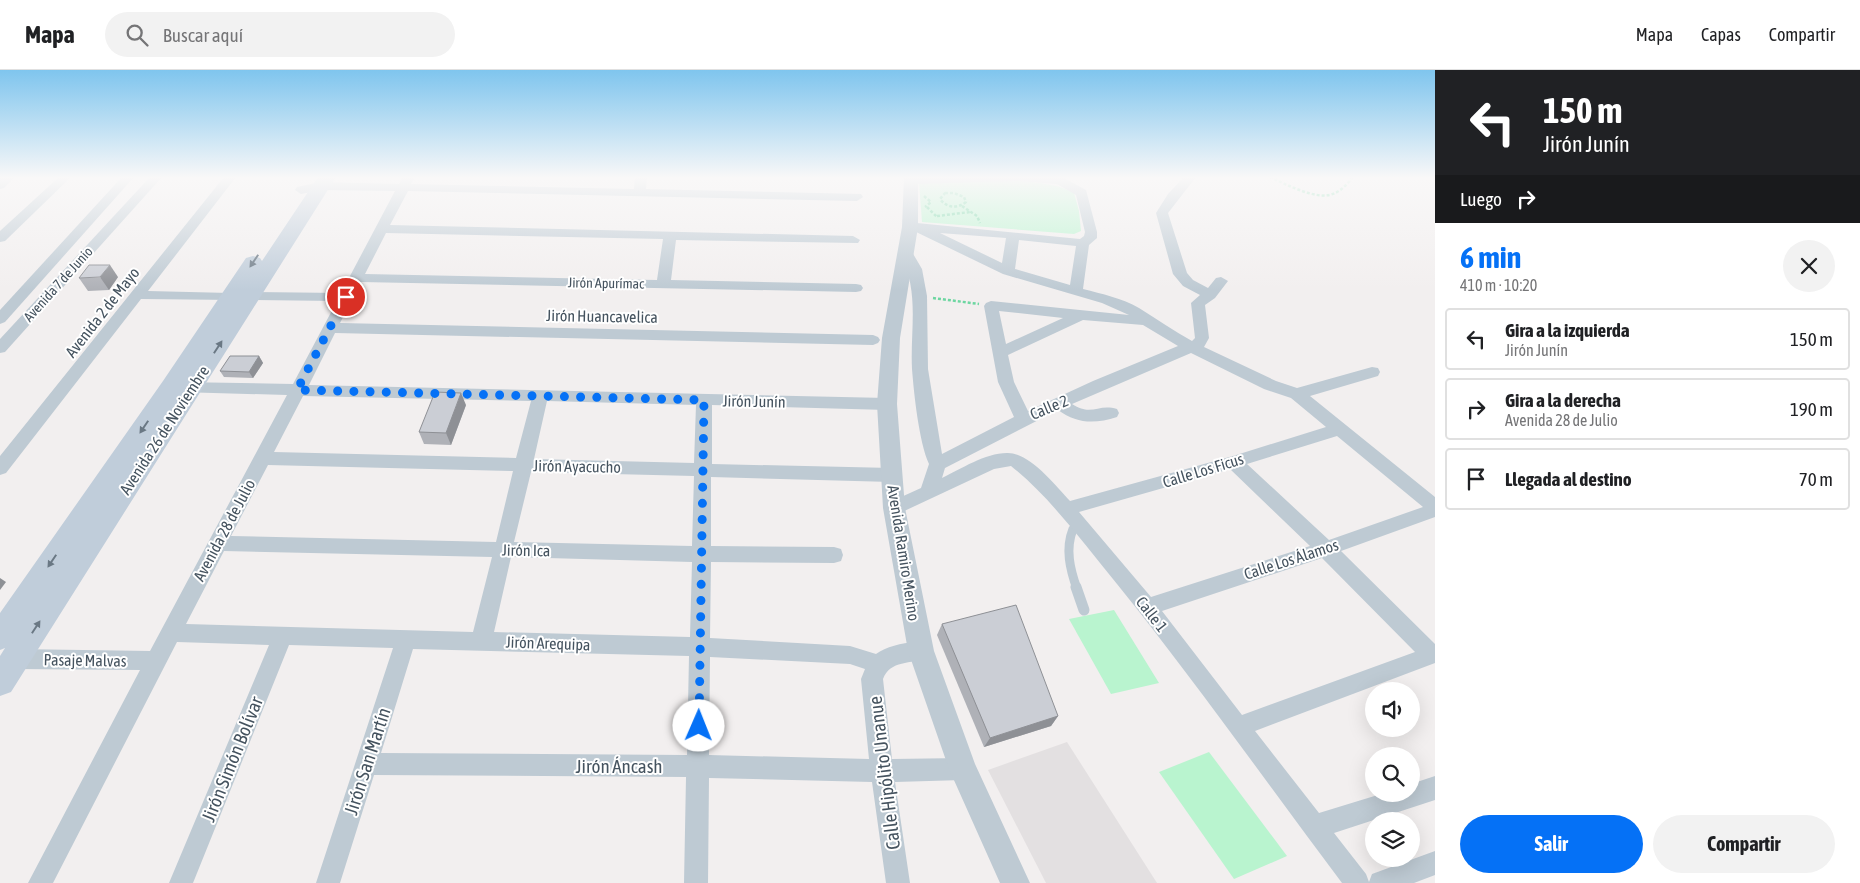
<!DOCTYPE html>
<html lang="es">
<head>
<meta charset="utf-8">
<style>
  :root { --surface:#fff; --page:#f2f2f2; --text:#202124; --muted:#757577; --line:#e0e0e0; --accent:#0571f6 }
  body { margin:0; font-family:"Asap Condensed",sans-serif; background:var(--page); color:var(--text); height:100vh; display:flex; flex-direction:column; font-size:19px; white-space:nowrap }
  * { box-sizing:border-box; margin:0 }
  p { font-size:16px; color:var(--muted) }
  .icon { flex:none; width:28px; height:28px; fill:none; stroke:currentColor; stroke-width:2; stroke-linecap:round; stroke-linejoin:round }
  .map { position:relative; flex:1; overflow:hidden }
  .panel { display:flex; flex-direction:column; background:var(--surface); width:425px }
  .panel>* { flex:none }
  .banner { background:#202124; color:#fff; overflow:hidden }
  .tools { position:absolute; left:1365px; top:612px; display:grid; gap:10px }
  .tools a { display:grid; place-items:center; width:55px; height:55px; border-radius:50%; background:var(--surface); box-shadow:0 5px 20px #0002; font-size:25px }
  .pin { position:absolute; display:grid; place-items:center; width:42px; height:42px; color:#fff; margin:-21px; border:2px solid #fff; border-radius:50%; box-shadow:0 1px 5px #0007 }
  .me { position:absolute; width:55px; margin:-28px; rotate:1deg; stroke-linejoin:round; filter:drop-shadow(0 0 4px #0008) }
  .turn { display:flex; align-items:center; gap:18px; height:105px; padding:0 25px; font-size:22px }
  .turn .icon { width:65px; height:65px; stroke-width:2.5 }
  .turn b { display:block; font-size:35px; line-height:42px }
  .then { display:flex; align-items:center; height:48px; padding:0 25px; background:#0003; gap:10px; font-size:19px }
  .round { display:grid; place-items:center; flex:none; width:52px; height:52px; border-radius:26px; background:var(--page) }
  .summary { display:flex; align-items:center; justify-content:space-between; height:85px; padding:0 25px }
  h1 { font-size:30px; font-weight:700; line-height:38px; color:var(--accent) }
  .action { display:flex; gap:10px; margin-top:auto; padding:10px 25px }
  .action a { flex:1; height:58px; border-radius:30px; background:var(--accent); color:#fff; font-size:20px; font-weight:700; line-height:58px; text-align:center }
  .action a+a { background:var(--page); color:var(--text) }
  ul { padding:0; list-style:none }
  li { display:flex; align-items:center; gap:15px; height:62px; margin:0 10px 8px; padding:0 15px; border:2px solid var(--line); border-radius:5px }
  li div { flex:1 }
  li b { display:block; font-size:19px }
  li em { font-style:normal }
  header { display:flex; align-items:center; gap:30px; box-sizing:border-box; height:70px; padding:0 25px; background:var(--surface); border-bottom:1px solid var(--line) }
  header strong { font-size:24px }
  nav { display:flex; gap:28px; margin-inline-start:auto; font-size:18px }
  .search { width:350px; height:45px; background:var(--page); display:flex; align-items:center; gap:12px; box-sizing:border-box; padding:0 18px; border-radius:28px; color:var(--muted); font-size:19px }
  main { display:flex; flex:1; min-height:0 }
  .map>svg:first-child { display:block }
  .education { fill:#e3e0e1 }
  .green { fill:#b9f4cf }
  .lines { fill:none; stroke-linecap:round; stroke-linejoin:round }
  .path { stroke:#6dd6a1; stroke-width:2.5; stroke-dasharray:3 2; stroke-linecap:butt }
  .service-far1 { stroke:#becad3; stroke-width:9 }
  .service { stroke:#becad3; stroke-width:11 }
  .minor { fill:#becad3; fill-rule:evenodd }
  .tertiary { fill:#becad3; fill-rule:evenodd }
  .secondary { fill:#c0cdda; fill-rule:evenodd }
  .wall { fill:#afb1b7 }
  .shaded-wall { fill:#8e9095 }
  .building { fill:#cbced5; stroke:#8e9095 }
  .oneway { fill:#6a7884 }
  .route { stroke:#0571f6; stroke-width:9; stroke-dasharray:0 16.2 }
  .labels { text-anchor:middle; stroke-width:4; stroke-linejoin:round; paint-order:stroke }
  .far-street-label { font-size:14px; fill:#45535f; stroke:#fff }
  .street-label { font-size:16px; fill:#45535f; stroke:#fff }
  .near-street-label { font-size:19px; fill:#45535f; stroke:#fff }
</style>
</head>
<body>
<header>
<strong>Mapa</strong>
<div class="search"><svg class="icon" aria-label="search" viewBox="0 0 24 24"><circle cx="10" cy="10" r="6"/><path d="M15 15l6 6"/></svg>Buscar aquí</div>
<nav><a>Mapa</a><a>Capas</a><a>Compartir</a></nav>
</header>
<main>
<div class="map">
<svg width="1435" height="813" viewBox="0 0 1435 813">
  <rect width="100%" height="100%" fill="#f2efef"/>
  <polygon class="education" points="1067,672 1157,813 1046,813 988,700"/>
  <g class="green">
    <path d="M1021,111C1040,113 1058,114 1074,123L1079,141L1081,161L1074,164L922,152L919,112Z"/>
    <polygon points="1114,540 1159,613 1111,624 1069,549"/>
    <polygon points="1209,682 1287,786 1234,809 1159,702"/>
  </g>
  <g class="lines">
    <g class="path">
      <path d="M1270,107C1286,114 1318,132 1335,123C1342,120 1348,113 1353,107"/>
      <path d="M945,123H954L964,127L966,132C957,139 947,138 940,129Z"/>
      <polyline points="924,126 931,132 925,137"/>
      <polyline points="962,136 977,146 980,153"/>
      <polyline points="927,137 937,147"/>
      <polyline points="937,146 970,142"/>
      <polyline points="933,228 979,234"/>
    </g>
    <path class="service-far1" d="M1077,519C1070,499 1065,479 1073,459L1081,457"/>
    <polyline class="service" points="1076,517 1084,540"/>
    <g class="minor">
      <polygon points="2,107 15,107 4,118 0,119 0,109"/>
      <polygon points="59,107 71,107 5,171 0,172 0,161"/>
      <polygon points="122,107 134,107 5,252 0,254 0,240"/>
      <polygon points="150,107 162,107 5,282 0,283 0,269"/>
      <polygon points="224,107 236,107 148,221 230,223 235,224 237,227 235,230 141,229 6,403 0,405 0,386"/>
      <path d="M403,107H415L411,114L634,119L635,107H647L646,119L861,124L863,127L857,131L408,121L390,155L853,166L860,170L858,173L676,170L671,210L856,214L861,215L863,218L861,221L856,222L361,212L340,253L873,265L878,267L880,270L878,273L873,275L335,263L309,315L887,328L893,330L895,334L893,338L887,340L712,335V394L892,398L898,400L901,405L898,410L892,412L711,407V476L834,477L841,479L843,485L841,491L834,493L711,492L710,568L850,576L876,584C889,575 913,569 928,574L931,581L928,588C911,594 890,590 883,609L892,689L963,688L971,691L974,699L971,707L963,710L895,712L910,813H886L872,712L709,708L708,813H684L686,707L374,705L340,813H316L393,578L289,575L193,813H169L269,575L177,572L53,813H28L140,600L15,599L8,596L5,589L8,582L15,579L150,581L287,325L179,322L173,321L171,317L173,313L179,312L293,314L337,231L251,230L246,229L244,226L246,223L251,222L341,223L395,121L321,120L301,124L295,120L297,117L321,112L399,114ZM386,163L663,169L657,210L365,204ZM303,326L531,331L516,388L274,382ZM547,331L696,335L694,393L534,389ZM268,395L513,401L496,472L231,466ZM531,402L694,406L692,476L514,472ZM224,481L492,487L473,562L186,554ZM511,487L692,492L690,567L494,562ZM413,579L689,586L687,685L381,683ZM710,587L850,594L865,599L861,609L869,689L709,685Z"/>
      <path d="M908,107H1051L1064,108L1086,120L1097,162V168L1089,175L1083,219C1102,224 1122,228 1139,238C1157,249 1174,261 1192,271L1195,268L1191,233L1200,225L1183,216L1173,204L1156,143L1168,124L1184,107H1196L1168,143L1187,203L1193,210L1208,218L1216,208L1221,207L1228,211L1215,228L1205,235L1209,268L1204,277L1276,311L1297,318L1372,297L1378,298L1380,302L1378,306L1310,326L1435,427V447L1341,481L1435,574V593L1255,661L1319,743L1381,724H1411V714L1435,706V730L1334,763L1366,804L1369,812L1372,804L1435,781V805L1414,813H1342C1267,713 1195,611 1117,514C1083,473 1052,429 1011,396L994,399L900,443L894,445L888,443L885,438L888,433L921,418L929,394C919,372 914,324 912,299C910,260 920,220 900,185L902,182H912L922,199L927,226L928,299L942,384L1014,347L998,312L984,236L986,233L991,231L1129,245L1102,233L1003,204L912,160L911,157L917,153L1080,169L1084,166L1085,162L1076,125L1057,114L1018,111L912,114L906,110ZM940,163L1006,168L1002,193ZM1019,170L1076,176L1070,215L1015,199ZM999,241L1063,248L1006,274ZM1083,250L1143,255L1178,276L1093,311L1028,341L1014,312L1008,285ZM1191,283L1264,319L1291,328L1326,357L1233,386L1070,431C1055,415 1029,382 1007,383C985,383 961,399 942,408L945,398L1058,340C1077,354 1095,354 1117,347L1119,343L1117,339C1098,333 1092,347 1072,334ZM1337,366L1423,437L1329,470L1247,394ZM1230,399L1310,476L1151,527L1079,442ZM1322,488L1415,582L1242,645L1162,541Z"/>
    </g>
    <polygon class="tertiary" points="904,107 918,107 918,157 900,268 897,334 905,438 934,581 975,694 1030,813 1000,813 949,699 908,581 883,438 877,334 882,268 902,157"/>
    <polygon class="secondary" points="318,107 336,107 11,622 0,626 0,586 5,578 0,580 0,543 163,311 246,188 253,186 260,188 262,191"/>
  </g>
  <g class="wall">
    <polygon points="118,207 109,220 88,221 79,208"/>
    <polygon points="259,286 263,293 253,308 224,307 220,301"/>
    <polygon points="466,335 451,375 424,374 419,362"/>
    <polygon points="942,554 1058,646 1051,656 984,677 937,565"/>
  </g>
  <g class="shaded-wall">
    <polygon points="110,195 118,207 109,220 100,207"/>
    <polygon points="259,286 263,293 253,308 249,302"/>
    <polygon points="461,323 466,335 451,375 446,363"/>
    <polygon points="0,508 6,512 0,520"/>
    <polygon points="1058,646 1051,656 984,677 990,668"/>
  </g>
  <g class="building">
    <polygon points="89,195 110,195 100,207 79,208"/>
    <polygon points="230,286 259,286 249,302 220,301"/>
    <polygon points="435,322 461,323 446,363 419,362"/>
    <polygon points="1016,535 1058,646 990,668 942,554"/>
  </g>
  <defs><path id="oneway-solid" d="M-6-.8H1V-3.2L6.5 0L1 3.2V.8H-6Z" transform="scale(1.25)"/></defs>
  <g class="oneway">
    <use href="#oneway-solid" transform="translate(254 191) rotate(124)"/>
    <use href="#oneway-solid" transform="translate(218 277) rotate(-57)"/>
    <use href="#oneway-solid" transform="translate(144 357) rotate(124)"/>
    <use href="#oneway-solid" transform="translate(52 491) rotate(124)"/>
    <use href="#oneway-solid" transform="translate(36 557) rotate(-57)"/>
  </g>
  <linearGradient id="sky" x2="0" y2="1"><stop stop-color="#7fc5ee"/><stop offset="0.49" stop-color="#f9f8f8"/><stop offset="1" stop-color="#f9f8f8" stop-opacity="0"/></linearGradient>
  <rect width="1435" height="220" fill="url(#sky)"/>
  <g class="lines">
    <polyline class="route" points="346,227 297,320 704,330 699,656"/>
  </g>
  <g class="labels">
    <g class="far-street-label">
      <text transform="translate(606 213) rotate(1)" y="5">Jirón Apurímac</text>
      <text transform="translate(58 214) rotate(-48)" y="5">Avenida 7 de Junio</text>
    </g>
    <g class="street-label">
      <text transform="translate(102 242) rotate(-52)" y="6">Avenida 2 de Mayo</text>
      <text transform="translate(602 246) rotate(1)" y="6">Jirón Huancavelica</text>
      <text transform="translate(754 331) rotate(1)" y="6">Jirón Junín</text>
      <text transform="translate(1049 337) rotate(-23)" y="6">Calle 2</text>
      <text transform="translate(164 360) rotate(-57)" y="6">Avenida 26 de Noviembre</text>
      <text transform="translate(577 396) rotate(1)" y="6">Jirón Ayacucho</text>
      <text transform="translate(1203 400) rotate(-17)" y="6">Calle Los Ficus</text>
      <text transform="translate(224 460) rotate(-62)" y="6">Avenida 28 de Julio</text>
      <text transform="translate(526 480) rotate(1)" y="6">Jirón Ica</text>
      <text transform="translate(904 483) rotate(81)" y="6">Avenida Ramiro Merino</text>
      <text transform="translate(1291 489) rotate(-18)" y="6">Calle Los Álamos</text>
      <text transform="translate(1152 544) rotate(52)" y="6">Calle 1</text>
      <text transform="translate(548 573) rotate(2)" y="6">Jirón Arequipa</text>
      <text transform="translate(85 590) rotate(1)" y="6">Pasaje Malvas</text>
    </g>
    <g class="near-street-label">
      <text transform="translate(232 689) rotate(-68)" y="7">Jirón Simón Bolívar</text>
      <text transform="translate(367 691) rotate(-72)" y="7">Jirón San Martín</text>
      <text x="619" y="703">Jirón Áncash</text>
      <text transform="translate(884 703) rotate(-97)" y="7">Calle Hipólito Unanue</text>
    </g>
  </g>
</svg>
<div class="tools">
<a><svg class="icon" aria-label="sound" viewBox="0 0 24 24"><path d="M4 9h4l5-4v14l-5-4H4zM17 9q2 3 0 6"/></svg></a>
<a><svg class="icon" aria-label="search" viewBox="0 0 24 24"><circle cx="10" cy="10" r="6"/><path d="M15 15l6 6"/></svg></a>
<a><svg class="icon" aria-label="layers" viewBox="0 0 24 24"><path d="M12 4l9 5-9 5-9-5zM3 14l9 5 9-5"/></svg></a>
</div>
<div class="pin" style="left:346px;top:227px;background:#d93025"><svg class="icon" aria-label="arrive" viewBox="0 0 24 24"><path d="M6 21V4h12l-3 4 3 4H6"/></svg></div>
<svg class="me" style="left:699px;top:656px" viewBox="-20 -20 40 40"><circle r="19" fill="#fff"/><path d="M0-13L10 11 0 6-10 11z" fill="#0571f6"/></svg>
</div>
<section class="panel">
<div class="banner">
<div class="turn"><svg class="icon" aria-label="left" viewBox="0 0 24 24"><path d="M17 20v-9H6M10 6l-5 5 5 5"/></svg><div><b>150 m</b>Jirón Junín</div></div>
<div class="then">Luego<svg class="icon" aria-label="right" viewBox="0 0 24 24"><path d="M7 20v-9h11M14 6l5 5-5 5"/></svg></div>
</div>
<div class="summary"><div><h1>6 min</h1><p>410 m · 10:20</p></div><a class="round"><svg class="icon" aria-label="close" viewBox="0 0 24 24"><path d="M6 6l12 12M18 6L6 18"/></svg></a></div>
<ul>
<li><svg class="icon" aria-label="left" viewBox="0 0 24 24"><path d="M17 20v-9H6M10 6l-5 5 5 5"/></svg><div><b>Gira a la izquierda</b><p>Jirón Junín</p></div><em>150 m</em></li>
<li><svg class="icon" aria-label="right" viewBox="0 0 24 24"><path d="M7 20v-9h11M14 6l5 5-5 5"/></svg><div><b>Gira a la derecha</b><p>Avenida 28 de Julio</p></div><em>190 m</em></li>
<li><svg class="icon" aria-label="arrive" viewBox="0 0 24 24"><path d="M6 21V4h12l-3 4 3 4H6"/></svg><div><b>Llegada al destino</b></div><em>70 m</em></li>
</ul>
<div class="action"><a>Salir</a><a>Compartir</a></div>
</section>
</main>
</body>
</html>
